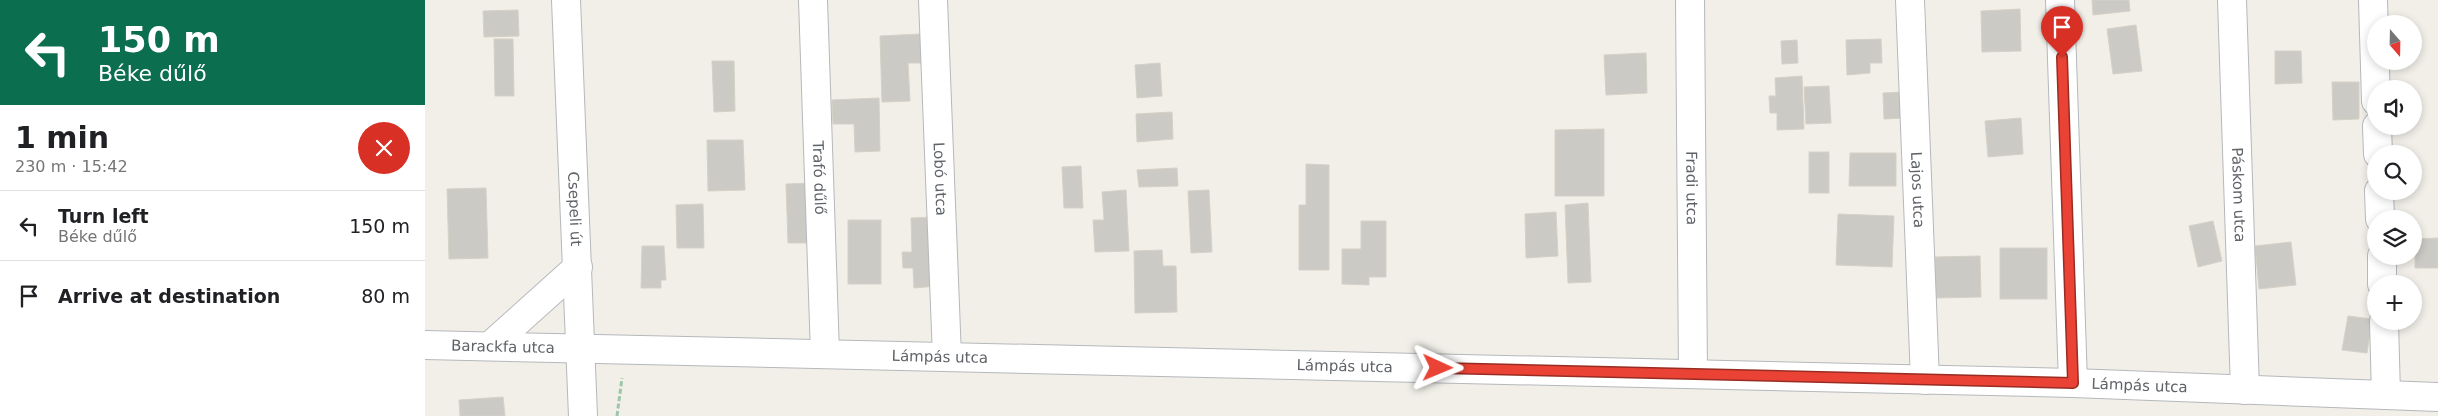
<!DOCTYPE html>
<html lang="en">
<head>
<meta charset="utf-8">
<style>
  :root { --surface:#fff; --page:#f6f6f6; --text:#202124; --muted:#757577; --line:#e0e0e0 }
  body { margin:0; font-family:"DejaVu Sans",sans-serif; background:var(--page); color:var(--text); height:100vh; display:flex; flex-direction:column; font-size:19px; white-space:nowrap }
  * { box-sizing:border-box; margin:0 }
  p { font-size:16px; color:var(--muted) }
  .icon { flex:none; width:28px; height:28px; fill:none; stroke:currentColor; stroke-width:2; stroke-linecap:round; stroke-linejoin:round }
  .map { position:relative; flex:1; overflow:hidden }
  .drawer { display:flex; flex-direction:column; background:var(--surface); width:425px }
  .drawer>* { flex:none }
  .guide { background:#0b6e4f; color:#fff; overflow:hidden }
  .needle { width:32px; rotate:160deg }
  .controls { position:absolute; left:1942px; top:15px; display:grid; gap:10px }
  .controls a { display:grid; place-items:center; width:55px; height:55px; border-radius:50%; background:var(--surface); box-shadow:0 2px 8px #0003; font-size:25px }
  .pin { position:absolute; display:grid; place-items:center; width:42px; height:42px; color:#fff; margin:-51px -21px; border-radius:50% 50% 50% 0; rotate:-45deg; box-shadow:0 0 5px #0007 }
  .pin .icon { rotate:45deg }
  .me { position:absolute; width:55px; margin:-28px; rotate:91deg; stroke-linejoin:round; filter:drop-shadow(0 0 4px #0008) }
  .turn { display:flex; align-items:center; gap:18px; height:105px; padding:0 15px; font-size:22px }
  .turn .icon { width:65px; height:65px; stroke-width:2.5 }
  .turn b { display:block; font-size:35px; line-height:42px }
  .round { display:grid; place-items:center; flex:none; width:52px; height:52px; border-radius:26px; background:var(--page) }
  .head { display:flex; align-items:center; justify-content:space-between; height:85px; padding:0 15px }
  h1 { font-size:30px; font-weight:600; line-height:38px }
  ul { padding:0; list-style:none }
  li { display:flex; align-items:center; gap:15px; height:70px; padding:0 15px; border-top:1px solid var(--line) }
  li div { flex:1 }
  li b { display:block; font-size:19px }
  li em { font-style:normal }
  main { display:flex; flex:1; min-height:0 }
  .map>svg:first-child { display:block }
  .building { fill:#cccac5; stroke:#d6d1c6 }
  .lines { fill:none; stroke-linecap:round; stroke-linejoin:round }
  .minor-casing { stroke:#b5b8bc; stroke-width:30 }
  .path { stroke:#9cc7a9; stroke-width:3; stroke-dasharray:5 2.5; stroke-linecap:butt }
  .minor { stroke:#fff; stroke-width:28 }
  .route-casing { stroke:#982c22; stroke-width:12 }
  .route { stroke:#ea4335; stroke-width:9 }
  .labels { text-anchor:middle; stroke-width:4.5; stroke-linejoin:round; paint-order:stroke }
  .street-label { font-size:15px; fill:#5f6368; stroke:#fff }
</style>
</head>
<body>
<main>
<section class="drawer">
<div class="guide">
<div class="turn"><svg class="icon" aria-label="left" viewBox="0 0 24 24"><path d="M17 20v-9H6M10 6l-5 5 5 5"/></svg><div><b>150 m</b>Béke dűlő</div></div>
</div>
<div class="head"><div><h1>1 min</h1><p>230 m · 15:42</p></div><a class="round" style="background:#d93025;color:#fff"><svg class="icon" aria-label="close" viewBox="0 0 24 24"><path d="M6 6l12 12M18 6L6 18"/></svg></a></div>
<ul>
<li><svg class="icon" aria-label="left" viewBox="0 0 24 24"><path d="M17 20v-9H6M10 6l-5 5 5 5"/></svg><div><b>Turn left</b><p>Béke dűlő</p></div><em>150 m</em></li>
<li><svg class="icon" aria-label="arrive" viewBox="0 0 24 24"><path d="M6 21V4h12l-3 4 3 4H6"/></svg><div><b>Arrive at destination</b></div><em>80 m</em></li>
</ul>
</section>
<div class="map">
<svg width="2013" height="416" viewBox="0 0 2013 416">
  <rect width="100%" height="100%" fill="#f1efe8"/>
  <g class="building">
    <polygon points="1667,0 1704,0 1705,11 1668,15"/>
    <polygon points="1595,9 1596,51 1557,52 1556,11"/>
    <polygon points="93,10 94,36 59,37 58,11"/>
    <polygon points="1711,25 1717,71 1688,74 1682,29"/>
    <polygon points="495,34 496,63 483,63 485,101 457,102 455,36"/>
    <polygon points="69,39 88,39 89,96 70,96"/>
    <polygon points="1456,39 1457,63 1445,63 1445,73 1422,75 1421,40"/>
    <polygon points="1372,40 1373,63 1357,64 1356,41"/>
    <polygon points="1850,51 1876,51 1877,83 1850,84"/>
    <polygon points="1221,53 1222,93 1181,95 1179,55"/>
    <polygon points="287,61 309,61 310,111 289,112"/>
    <polygon points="735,63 737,96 712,98 710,65"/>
    <polygon points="1377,76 1379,129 1352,130 1352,113 1345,113 1344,96 1351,96 1350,78"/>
    <polygon points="1907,82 1934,82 1934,119 1908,120"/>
    <polygon points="1404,86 1406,123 1381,124 1379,87"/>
    <polygon points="1479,92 1481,118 1459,119 1458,93"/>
    <polygon points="454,98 455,151 430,152 429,124 408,124 407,100"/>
    <polygon points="747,112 748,139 712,142 711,114"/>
    <polygon points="1596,118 1598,154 1563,157 1560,121"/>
    <polygon points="1179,129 1179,196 1130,196 1130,130"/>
    <polygon points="282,140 318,140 320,190 283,191"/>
    <rect x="1384" y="152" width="20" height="41"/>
    <polygon points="1425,153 1471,153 1471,186 1424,186"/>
    <polygon points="881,164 904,165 904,270 874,270 874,205 881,205"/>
    <polygon points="656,166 658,208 639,208 637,167"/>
    <polygon points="752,168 753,186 714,187 712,170"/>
    <polygon points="389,183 392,243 363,243 361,184"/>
    <polygon points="61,188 63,258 24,259 22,189"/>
    <polygon points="701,190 704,251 670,252 668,220 679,220 677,192"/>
    <polygon points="784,190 787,252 766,253 763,191"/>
    <polygon points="1163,203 1166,282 1143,283 1140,205"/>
    <polygon points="278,204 279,248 252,248 251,205"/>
    <polygon points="1131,212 1133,256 1101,258 1100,214"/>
    <polygon points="1413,214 1469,216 1467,267 1411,265"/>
    <polygon points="510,217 512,286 489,288 488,268 478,268 477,252 487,252 486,218"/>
    <rect x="423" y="220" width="33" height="64"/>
    <polygon points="936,221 961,221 961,277 944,277 944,285 917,284 917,249 936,249"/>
    <polygon points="1788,221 1797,261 1773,267 1764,226"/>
    <polygon points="2013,238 2013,268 1990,268 1990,239"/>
    <polygon points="1866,242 1871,285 1834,289 1830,246"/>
    <polygon points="217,246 239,246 241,280 236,280 236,288 216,288"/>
    <rect x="1575" y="248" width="47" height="51"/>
    <polygon points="737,250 738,266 751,266 752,312 710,313 709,251"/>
    <polygon points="1555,256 1556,297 1511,298 1510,257"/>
    <polygon points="1923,316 1947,319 1942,353 1917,350"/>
    <polygon points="78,397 80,416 35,416 34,400"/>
  </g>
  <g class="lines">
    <g class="minor-casing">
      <g id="minor">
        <path id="s1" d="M141,0L158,416"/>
        <path id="s2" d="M388,0L400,354"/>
        <path id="s3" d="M508,0L522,357"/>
        <path id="s4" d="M1265,0L1268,374"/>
        <path id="s5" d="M1485,0L1500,380"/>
        <polyline points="1635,0 1648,383"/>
        <path id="s6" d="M1807,0L1820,390"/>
        <polyline points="1948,0 1951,101"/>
        <polyline points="1952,126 1953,154"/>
        <polyline points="1954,191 1955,219"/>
        <polyline points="1957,256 1957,284"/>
        <polyline points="1959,321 1961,395"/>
        <path id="s7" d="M0,345L1648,383L2013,397"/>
        <polyline points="65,346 153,267"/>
      </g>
    </g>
    <polyline class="path" points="192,416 197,378"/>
    <use href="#minor" class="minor"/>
  </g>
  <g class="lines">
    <g class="route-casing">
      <polyline id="route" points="1013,368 1648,383 1637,57"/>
    </g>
    <use href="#route" class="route"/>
  </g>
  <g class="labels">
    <g class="street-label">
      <text dy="5" stroke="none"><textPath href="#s2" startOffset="178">Trafó dűlő</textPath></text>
      <text dy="5" stroke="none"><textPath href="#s3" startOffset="179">Lobó utca</textPath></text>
      <text dy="5" stroke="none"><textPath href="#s4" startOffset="188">Fradi utca</textPath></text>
      <text dy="5" stroke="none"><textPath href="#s5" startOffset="190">Lajos utca</textPath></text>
      <text dy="5" stroke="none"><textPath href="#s6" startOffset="195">Páskom utca</textPath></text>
      <text dy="5" stroke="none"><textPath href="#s1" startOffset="209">Csepeli út</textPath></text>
      <text dy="5" stroke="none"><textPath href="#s7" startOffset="78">Barackfa utca</textPath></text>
      <text dy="5" stroke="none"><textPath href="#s7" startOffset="515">Lámpás utca</textPath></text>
      <text dy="5" stroke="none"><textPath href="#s7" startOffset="920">Lámpás utca</textPath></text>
      <text dy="5" stroke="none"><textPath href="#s7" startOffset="1715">Lámpás utca</textPath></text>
    </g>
  </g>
</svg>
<div class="controls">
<a><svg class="needle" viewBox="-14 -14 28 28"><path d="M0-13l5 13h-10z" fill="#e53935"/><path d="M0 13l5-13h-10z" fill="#757577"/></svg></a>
<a><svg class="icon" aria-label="sound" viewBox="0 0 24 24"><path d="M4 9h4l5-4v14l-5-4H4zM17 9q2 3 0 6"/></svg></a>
<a><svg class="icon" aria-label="search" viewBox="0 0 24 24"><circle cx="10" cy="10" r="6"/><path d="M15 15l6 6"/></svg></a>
<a><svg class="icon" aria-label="layers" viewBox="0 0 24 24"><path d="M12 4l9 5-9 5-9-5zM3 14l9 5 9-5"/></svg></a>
<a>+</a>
</div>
<div class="pin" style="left:1637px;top:57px;background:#d93025"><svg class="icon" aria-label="arrive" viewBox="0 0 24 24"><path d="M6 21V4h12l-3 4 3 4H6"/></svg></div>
<svg class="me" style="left:1013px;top:368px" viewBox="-20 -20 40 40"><path d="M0-17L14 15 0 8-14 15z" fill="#ea4335" stroke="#fff" stroke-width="4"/></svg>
</div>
</main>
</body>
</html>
